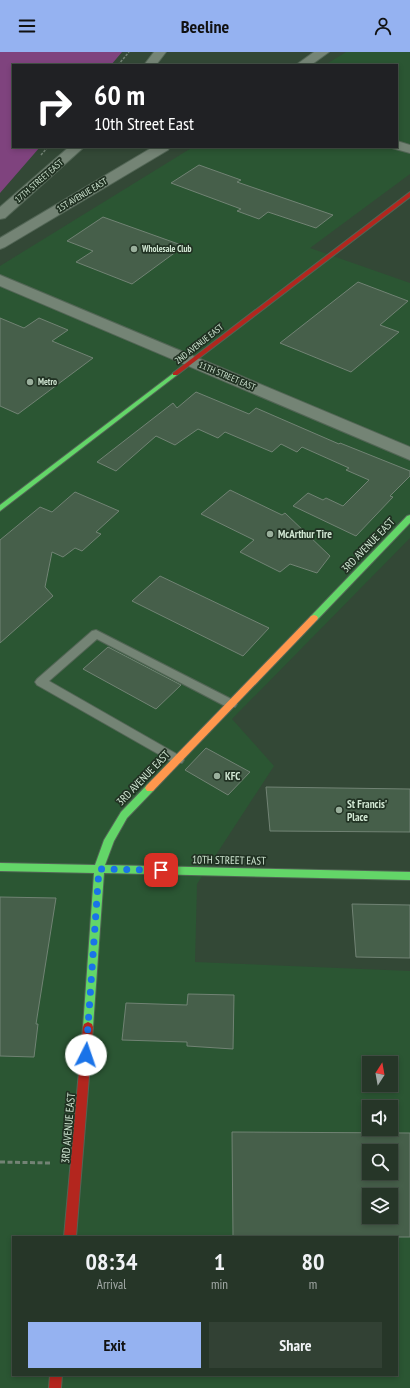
<!DOCTYPE html>
<html lang="en">
<head>
<meta charset="utf-8">
<style>
  :root { --surface:#263628; --page:#324134; --text:#f1f3f6; --muted:#a4aba8; --line:#425045; --accent:#95b2f1 }
  body { margin:0; font-family:"PT Sans Narrow",sans-serif; background:var(--page); color:var(--text); height:100vh; display:flex; flex-direction:column; font-size:15px; white-space:nowrap }
  * { box-sizing:border-box; margin:0 }
  p { font-size:13px; color:var(--muted) }
  .icon { flex:none; width:22px; height:22px; fill:none; stroke:currentColor; stroke-width:2; stroke-linecap:round; stroke-linejoin:round }
  .map { position:relative; flex:1; overflow:hidden }
  .details { position:absolute; left:12px; top:1184px; width:386px; height:140px; display:flex; flex-direction:column; background:var(--surface); border-radius:0px; box-shadow:0 2px 6px #0003,0 0 0 1px var(--line) }
  .details>* { flex:none }
  .hud { position:absolute; left:12px; top:12px; width:386px; height:84px; border-radius:0px; box-shadow:0 2px 6px #0003,0 0 0 1px var(--line); background:#202124; color:#fff; overflow:hidden }
  .needle { width:26px; rotate:11deg }
  .buttons { position:absolute; left:362px; top:1004px; display:grid; gap:8px }
  .buttons a { display:grid; place-items:center; width:36px; height:36px; border-radius:0px; background:var(--surface); box-shadow:0 2px 6px #0003,0 0 0 1px var(--line); font-size:20px }
  .pin { position:absolute; display:grid; place-items:center; width:34px; height:34px; color:#fff; margin:-17px; border-radius:8px; box-shadow:0 2px 6px #0006 }
  .me { position:absolute; width:44px; margin:-22px; rotate:4deg; stroke-linejoin:round; filter:drop-shadow(0 0 3px #0008) }
  .turn { display:flex; align-items:center; gap:14px; height:84px; padding:0 16px; font-size:18px }
  .turn .icon { width:52px; height:52px; stroke-width:2.5 }
  .turn b { display:block; font-size:28px; line-height:34px }
  .eta { display:flex; justify-content:space-evenly; align-items:center; height:68px; text-align:center }
  .eta b { font-size:24px; font-weight:800; line-height:28px }
  .primary-button { display:flex; gap:8px; margin-top:auto; padding:8px 16px }
  .primary-button a { flex:1; height:46px; border-radius:0px; background:var(--accent); color:#111; font-size:16px; font-weight:800; line-height:46px; text-align:center }
  .primary-button a+a { background:var(--page); color:var(--text) }
  header { display:flex; justify-content:space-between; align-items:center; height:52px; padding:0 16px; background:var(--accent); color:#111; font-size:18px; font-weight:800 }
  .map>svg:first-child { display:block }
  .built { fill:#2b5633; fill-rule:evenodd }
  .water { fill:#7f437e }
  .building { fill:#465f4a; stroke:#718374; fill-rule:evenodd }
  .lines { fill:none; stroke-linecap:round; stroke-linejoin:round }
  .lane-casing { stroke:#526555; stroke-width:2 }
  .street-casing { stroke:#526555; stroke-width:2 }
  .fast-casing { stroke:#526555; stroke-width:2 }
  .slow-casing { stroke:#526555; stroke-width:2 }
  .jam-casing { stroke:#526555; stroke-width:2 }
  .path-far1 { stroke:#738375; stroke-width:1.5; stroke-dasharray:2.5 1.5; stroke-linecap:butt }
  .path { stroke:#738375; stroke-width:3; stroke-dasharray:5 2.5; stroke-linecap:butt }
  .lane { fill:#748475; fill-rule:evenodd }
  .street { fill:#748475; fill-rule:evenodd }
  .fast { fill:#63d668; fill-rule:evenodd }
  .slow { fill:#ff974d; fill-rule:evenodd }
  .jam { fill:#b3261e; fill-rule:evenodd }
  .route { stroke:#1a73e8; stroke-width:7; stroke-dasharray:0 12.6 }
  .poi-dot { fill:#9aaf9c; stroke:#213223; stroke-width:1.5 }
  .labels { text-anchor:middle; stroke-width:3.5; stroke-linejoin:round; paint-order:stroke }
  .far-street-label { font-size:9px; fill:#d1e7d3; stroke:#213223 }
  .far-poi-label { font-size:9px; font-weight:bold; fill:#d1e7d3; stroke:#213223; text-anchor:start }
  .poi-label { font-size:11px; font-weight:bold; fill:#d1e7d3; stroke:#213223; text-anchor:start }
  .street-label { font-size:11px; fill:#d1e7d3; stroke:#213223 }
</style>
</head>
<body>
<header><svg class="icon" aria-label="menu" viewBox="0 0 24 24"><path d="M4 6h16M4 12h16M4 18h16"/></svg>Beeline<svg class="icon" aria-label="person" viewBox="0 0 24 24"><circle cx="12" cy="8" r="4"/><path d="M4 21q1-7 8-7t8 7"/></svg></header>
<div class="map">
<svg width="410" height="1336" viewBox="0 0 410 1336">
  <rect width="100%" height="100%" fill="#334836"/>
  <path class="built" d="M346,0H410V122L310,196L410,231V486L232,667L274,714L197,832L195,910L410,919V1336H0V214L193,95H397V13H325ZM369,1011H391V1033H369ZM369,1055H391V1077H369ZM369,1099H391V1121H369ZM369,1143H391V1165H369ZM13,1185H397V1323H13Z"/>
  <polygon class="water" points="0,0 122,0 111,13 13,13 13,95 40,95 0,141"/>
  <g class="building">
    <polygon points="199,113 241,128 237,130 333,163 316,176 268,160 259,167 237,159 241,157 171,131"/>
    <polygon points="103,165 184,194 132,232 76,210 93,199 67,189"/>
    <polygon points="358,230 408,249 380,273 399,280 351,320 280,291"/>
    <polygon points="0,266 24,276 39,266 68,278 52,289 93,306 18,362 0,354"/>
    <polygon points="196,340 249,362 256,356 339,392 340,391 410,419 410,424 390,444 393,445 356,484 293,454 308,441 323,448 326,446 343,454 369,428 346,418 349,416 302,395 297,400 281,392 272,400 225,380 218,386 198,377 175,393 156,384 116,419 97,410 173,351 177,356"/>
    <polygon points="230,438 282,463 285,461 330,504 317,521 290,512 280,520 240,500 254,488 201,462"/>
    <polygon points="75,440 119,459 96,480 101,482 82,499 75,496 63,505 52,500 45,535 53,544 0,591 0,488 40,455 52,460"/>
    <polygon points="160,524 269,576 243,604 132,549"/>
    <polygon points="108,595 181,633 156,657 83,617"/>
    <polygon points="206,696 250,720 228,743 185,718"/>
    <polygon points="266,735 410,737 410,780 270,779"/>
    <polygon points="0,845 56,846 36,972 38,972 34,1005 0,1004"/>
    <polygon points="352,852 410,853 410,906 356,905"/>
    <polygon points="188,942 234,943 233,997 187,994 187,990 122,988 126,951 187,953"/>
    <path d="M232,1080L410,1081V1185H233ZM369,1099H391V1121H369ZM369,1143H391V1165H369Z"/>
  </g>
  <g class="lines">
    <g class="lane-casing">
      <polygon id="lane" points="96,578 235,649 237,652 235,655 227,655 97,587 49,629 182,705 184,708 182,711 174,711 37,633 35,630 37,627 92,579"/>
    </g>
    <g class="street-casing">
      <g id="street">
        <polygon points="154,0 166,0 156,13 144,13"/>
        <polygon points="314,0 329,0 311,13 296,13"/>
        <polygon points="397,89 410,93 410,101 392,96 397,95"/>
        <polygon points="69,95 84,95 5,166 0,167 0,155"/>
        <polygon points="153,95 170,95 168,98 5,195 0,197 0,186"/>
        <polygon points="0,223 410,395 410,408 0,234"/>
      </g>
    </g>
    <g class="fast-casing">
      <g id="fast">
        <polygon points="175,320 177,321 177,323 0,459 0,453"/>
        <polygon points="410,463 410,471 317,568 311,568 310,566 311,564 407,464"/>
        <polygon points="150,732 153,733 155,736 153,739 127,766 114,789 105,813 410,820 410,828 104,821 93,975 92,978 88,980 84,978 83,975 94,821 0,819 0,811 95,813 104,788 121,760 147,733"/>
      </g>
    </g>
    <g class="slow-casing">
      <polygon id="slow" points="314,563 317,564 318,566 317,568 153,739 147,739 145,736 147,733 311,564"/>
    </g>
    <g class="jam-casing">
      <g id="jam">
        <polygon points="410,140 410,145 177,323 173,323 173,321"/>
        <polygon points="88,970 92,972 93,975 76,1185 64,1185 83,975 84,972"/>
        <polygon points="50,1323 62,1323 61,1336 49,1336"/>
      </g>
    </g>
    <g class="path-far1">
      <polyline points="118,13 129,0"/>
      <polyline points="41,103 48,95"/>
    </g>
    <polyline class="path" points="0,1110 51,1111"/>
    <use href="#lane" class="lane"/>
    <use href="#street" class="street"/>
    <use href="#fast" class="fast"/>
    <use href="#slow" class="slow"/>
    <use href="#jam" class="jam"/>
  </g>
  <g class="lines">
    <polyline class="route" points="86,1003 99,817 161,818"/>
  </g>
  <g class="poi-dot">
    <circle cx="134" cy="197" r="4"/>
    <circle cx="30" cy="330" r="4"/>
    <circle cx="270" cy="482" r="4"/>
    <circle cx="217" cy="724" r="4"/>
    <circle cx="339" cy="758" r="4"/>
  </g>
  <g class="labels">
    <g class="far-street-label">
      <text transform="translate(39 129) rotate(-41)" y="3">17TH STREET EAST</text>
      <text transform="translate(82 143) rotate(-31)" y="3">1ST AVENUE EAST</text>
      <text transform="translate(199 292) rotate(-38)" y="3">2ND AVENUE EAST</text>
      <text transform="translate(227 324) rotate(23)" y="3">11TH STREET EAST</text>
    </g>
    <g class="far-poi-label">
      <text x="142" y="200">Wholesale Club</text>
      <text x="38" y="333">Metro</text>
    </g>
    <g class="poi-label">
      <text x="278" y="486">McArthur Tire</text>
      <text x="225" y="728">KFC</text>
      <text x="347" y="756">St Francis'<tspan x="347" dy="13">Place</tspan></text>
    </g>
    <g class="street-label">
      <text transform="translate(368 493) rotate(-46)" y="4">3RD AVENUE EAST</text>
      <text transform="translate(143 726) rotate(-46)" y="4">3RD AVENUE EAST</text>
      <text transform="translate(229 808) rotate(1)" y="4">10TH STREET EAST</text>
      <text transform="translate(68 1076) rotate(-85)" y="4">3RD AVENUE EAST</text>
    </g>
  </g>
</svg>
<div class="buttons">
<a><svg class="needle" viewBox="-14 -14 28 28"><path d="M0-13l5 13h-10z" fill="#e53935"/><path d="M0 13l5-13h-10z" fill="#a4aba8"/></svg></a>
<a><svg class="icon" aria-label="sound" viewBox="0 0 24 24"><path d="M4 9h4l5-4v14l-5-4H4zM17 9q2 3 0 6"/></svg></a>
<a><svg class="icon" aria-label="search" viewBox="0 0 24 24"><circle cx="10" cy="10" r="6"/><path d="M15 15l6 6"/></svg></a>
<a><svg class="icon" aria-label="layers" viewBox="0 0 24 24"><path d="M12 4l9 5-9 5-9-5zM3 14l9 5 9-5"/></svg></a>
</div>
<div class="pin" style="left:161px;top:818px;background:#d93025"><svg class="icon" aria-label="arrive" viewBox="0 0 24 24"><path d="M6 21V4h12l-3 4 3 4H6"/></svg></div>
<svg class="me" style="left:86px;top:1003px" viewBox="-20 -20 40 40"><circle r="19" fill="#fff"/><path d="M0-13L10 11 0 6-10 11z" fill="#1a73e8"/></svg>
<div class="hud">
<div class="turn"><svg class="icon" aria-label="right" viewBox="0 0 24 24"><path d="M7 20v-9h11M14 6l5 5-5 5"/></svg><div><b>60 m</b>10th Street East</div></div>
</div>
<section class="details">
<div class="eta">
<div><b>08:34</b><p>Arrival</p></div>
<div><b>1</b><p>min</p></div>
<div><b>80</b><p>m</p></div>
</div>
<div class="primary-button"><a>Exit</a><a>Share</a></div>
</section>
</div>
</body>
</html>
